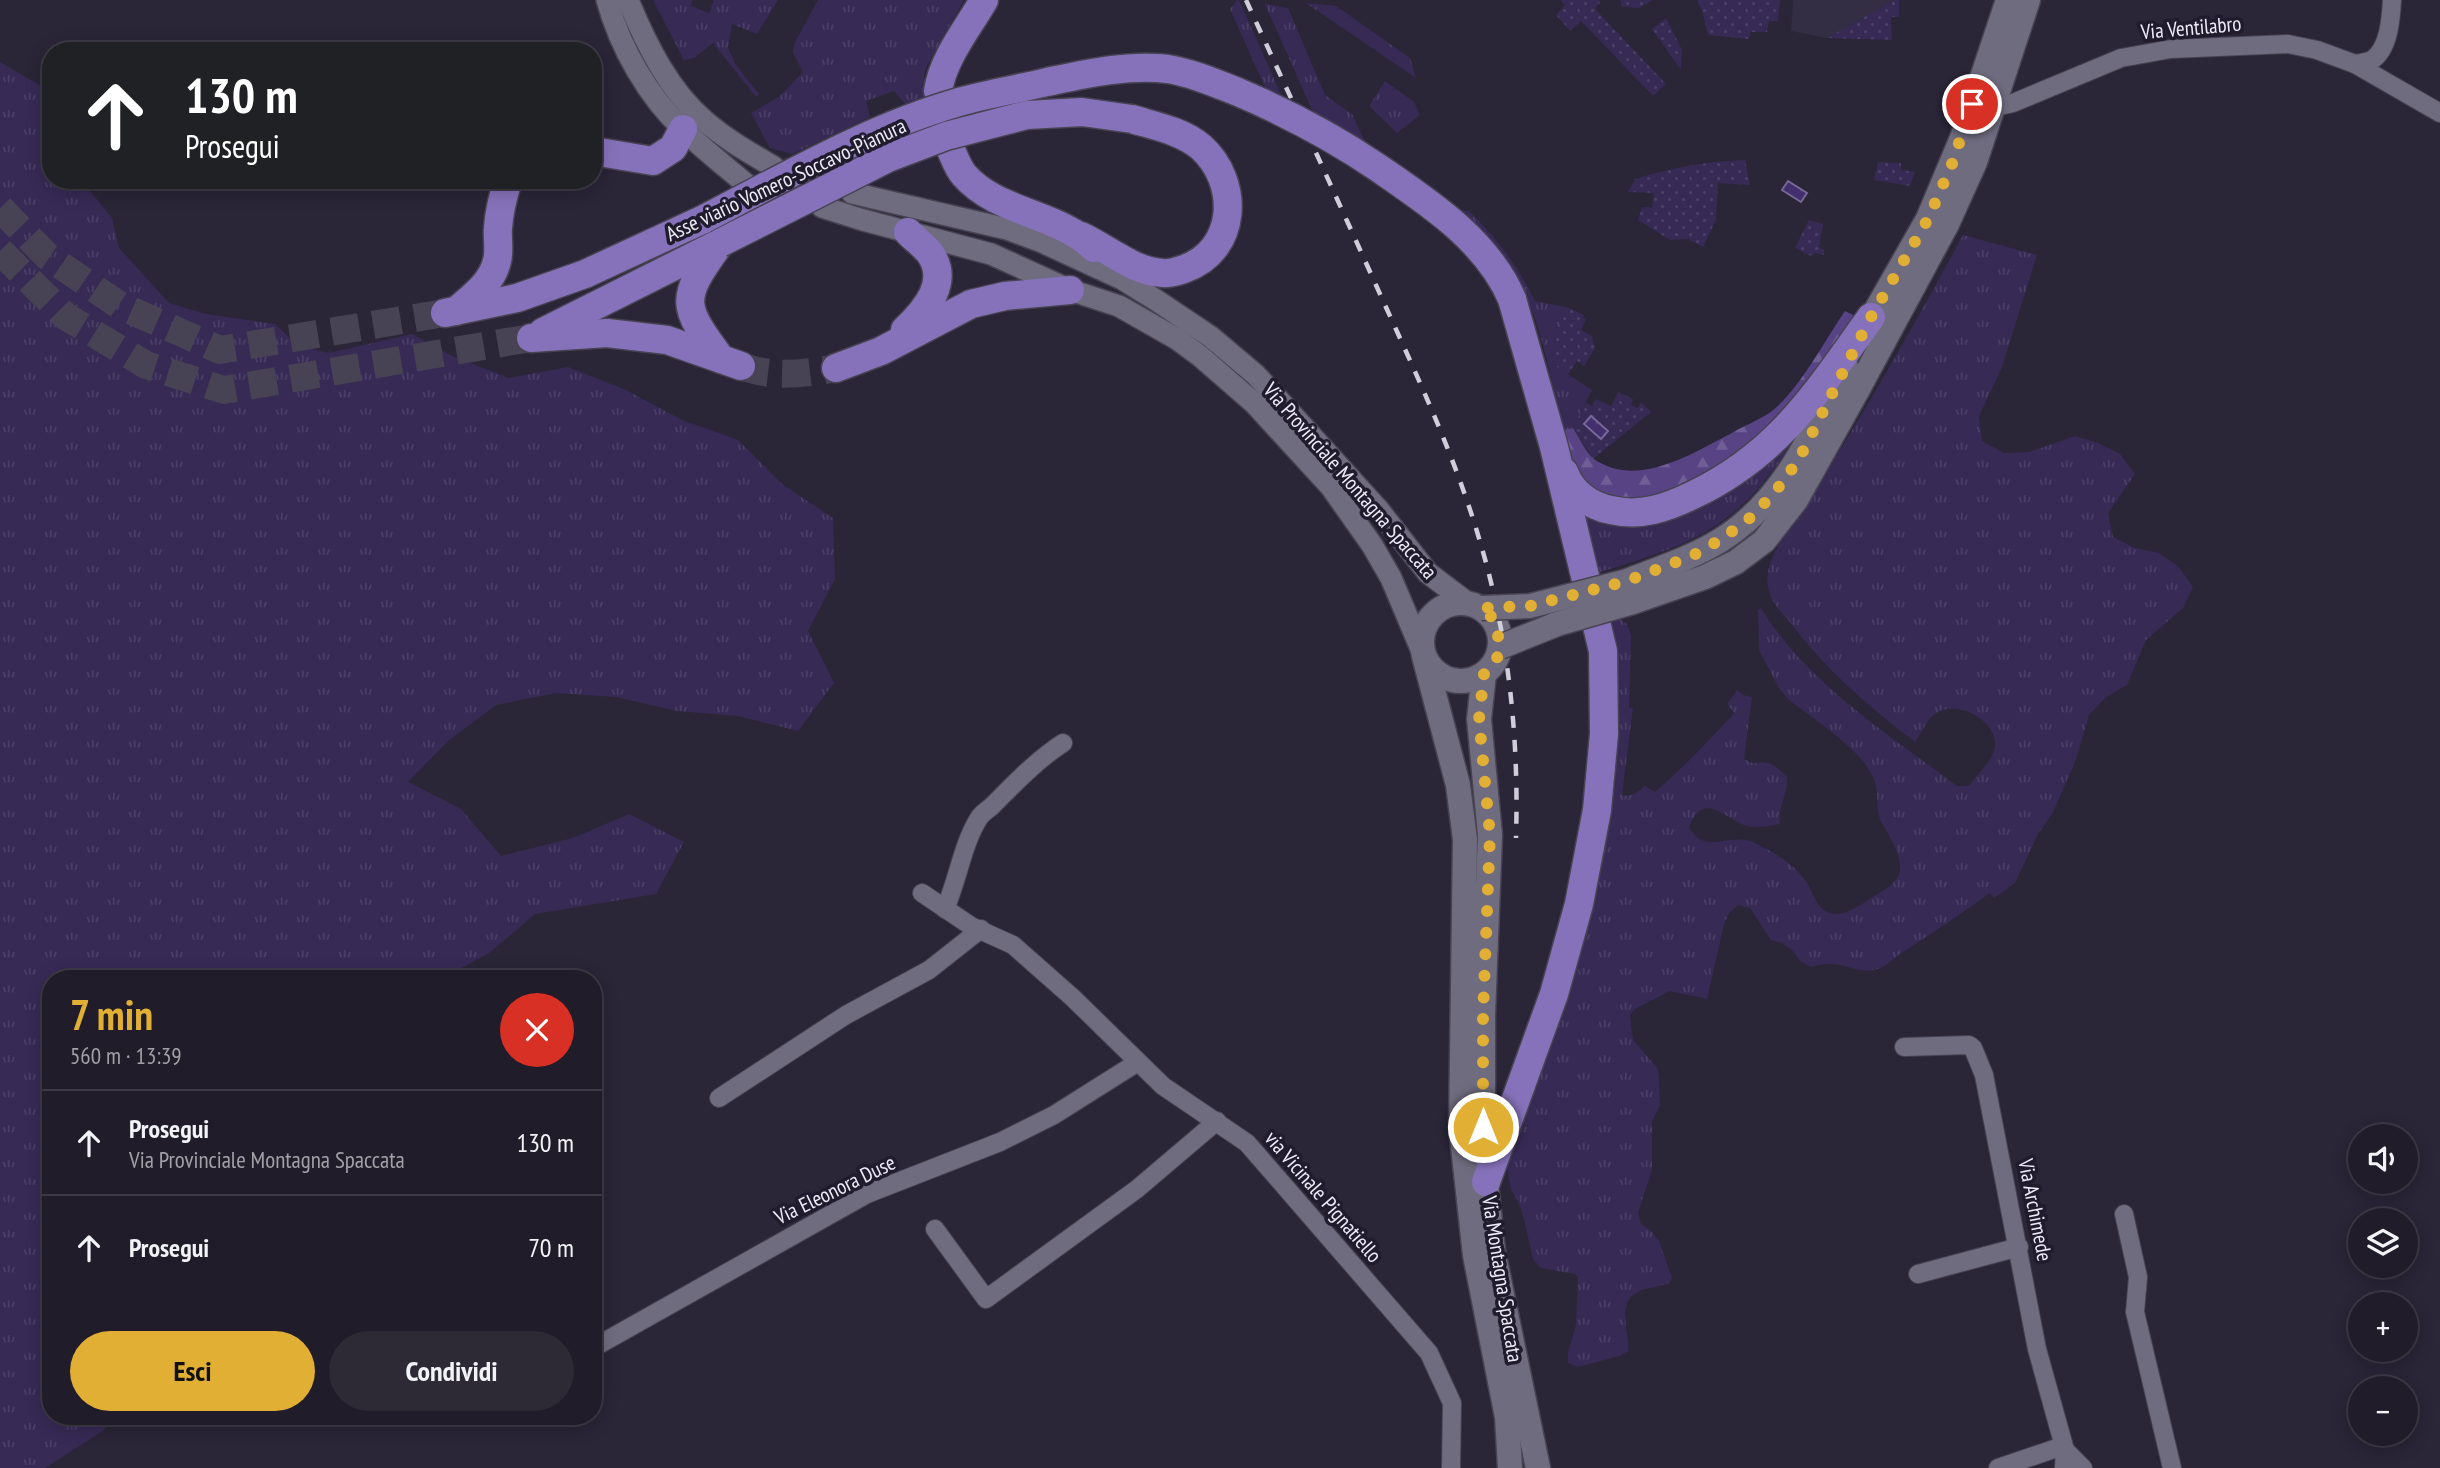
<!DOCTYPE html>
<html lang="it">
<head>
<meta charset="utf-8">
<style>
  :root { --surface:#201c29; --page:#2d2935; --text:#f1f3f6; --muted:#a2a1a8; --line:#3d3a46; --accent:#e1af34 }
  body { margin:0; font-family:"PT Sans Narrow",sans-serif; background:var(--page); color:var(--text); height:100vh; display:flex; flex-direction:column; font-size:26px; white-space:nowrap }
  * { box-sizing:border-box; margin:0 }
  p { font-size:23px; color:var(--muted) }
  .icon { flex:none; width:38px; height:38px; fill:none; stroke:currentColor; stroke-width:2; stroke-linecap:round; stroke-linejoin:round }
  .map { position:relative; flex:1; overflow:hidden }
  .panel { position:absolute; left:42px; top:970px; width:560px; height:455px; display:flex; flex-direction:column; background:var(--surface); border-radius:28px; box-shadow:0 4px 18px #0003,0 0 0 2px var(--line) }
  .panel>* { flex:none }
  .guide { position:absolute; left:42px; top:42px; width:560px; height:147px; border-radius:28px; box-shadow:0 4px 18px #0003,0 0 0 2px var(--line); background:#202124; color:#fff; overflow:hidden }
  .fabs { position:absolute; left:2348px; top:1124px; display:grid; gap:14px }
  .fabs a { display:grid; place-items:center; width:70px; height:70px; border-radius:50%; background:var(--surface); box-shadow:0 4px 18px #0003,0 0 0 2px var(--line); font-size:35px }
  .pin { position:absolute; display:grid; place-items:center; width:60px; height:60px; color:#fff; margin:-30px; border:4px solid #fff; border-radius:50%; box-shadow:0 2px 7px #0007 }
  .me { position:absolute; width:77px; margin:-38px; rotate:0deg; stroke-linejoin:round; filter:drop-shadow(0 0 5px #0008) }
  .turn { display:flex; align-items:center; gap:24px; height:147px; padding:0 28px; font-size:32px }
  .turn .icon { width:91px; height:91px; stroke-width:2.5 }
  .turn b { display:block; font-size:49px; line-height:60px }
  .round { display:grid; place-items:center; flex:none; width:74px; height:74px; border-radius:37px; background:var(--page) }
  .headline { display:flex; align-items:center; justify-content:space-between; height:119px; padding:0 28px }
  h1 { font-size:42px; font-weight:600; line-height:52px; color:var(--accent) }
  .button { display:flex; gap:14px; margin-top:auto; padding:14px 28px }
  .button a { flex:1; height:80px; border-radius:42px; background:var(--accent); color:#111; font-size:28px; font-weight:600; line-height:80px; text-align:center }
  .button a+a { background:var(--page); color:var(--text) }
  ul { padding:0; list-style:none }
  li { display:flex; align-items:center; gap:21px; height:105px; padding:0 28px; border-top:2px solid var(--line) }
  li div { flex:1 }
  li b { display:block; font-size:26px }
  li em { font-style:normal }
  .map>svg:first-child { display:block }
  .built { fill:#342e45 }
  .grass { fill:url(#grass-tufts) }
  .forest { fill:url(#forest-firs) }
  .park { fill:url(#park-dots) }
  .water { fill:url(#water-ripples); stroke:#766897; stroke-width:2 }
  .lines { fill:none; stroke-linecap:round; stroke-linejoin:round }
  .trunk-tunnel { stroke:#474354; stroke-width:28; stroke-dasharray:28 14; stroke-linecap:butt }
  .minor-casing { stroke:#474352; stroke-width:20 }
  .tertiary-casing { stroke:#474352; stroke-width:24 }
  .secondary-casing { stroke:#474352; stroke-width:27 }
  .trunk-casing { stroke:#474352; stroke-width:31 }
  .minor { stroke:#706c80; stroke-width:18 }
  .tertiary { stroke:#706c80; stroke-width:21 }
  .secondary { stroke:#706c80; stroke-width:24 }
  .trunk { stroke:#8672ba; stroke-width:28 }
  .rail { stroke:#d1cedb; stroke-width:4.5; stroke-dasharray:12 12; stroke-linecap:butt }
  .secondary-bridge-casing { stroke:#474352; stroke-width:27; stroke-linecap:butt }
  .trunk-bridge-casing { stroke:#474352; stroke-width:31; stroke-linecap:butt }
  .secondary-bridge { stroke:#706c80; stroke-width:24 }
  .trunk-bridge { stroke:#8672ba; stroke-width:28 }
  .route { stroke:#e1af34; stroke-width:12; stroke-dasharray:0 21.6 }
  .labels { text-anchor:middle; stroke-width:7; stroke-linejoin:round; paint-order:stroke }
  .street-label { font-size:21px; fill:#eeecf8; stroke:#201c2d }
</style>
</head>
<body>
<div class="map">
<svg width="2440" height="1468" viewBox="0 0 2440 1468">
  <defs>
    <pattern id="grass-tufts" width="24" height="20" patternUnits="userSpaceOnUse" patternTransform="scale(1.75)"><rect width="24" height="20" fill="#372a55"/><path d="M3 7l-1-3M5 7V3M7 7l1-3M15 17l-1-3M17 17v-4M19 17l1-3" fill="none" stroke="#4a3f66"/></pattern>
    <pattern id="forest-firs" width="22" height="20" patternUnits="userSpaceOnUse" patternTransform="scale(1.75)"><rect width="22" height="20" fill="#584485"/><path d="M5 1l3.5 6h-7zM16 11l3.5 6h-7z" fill="#705f97"/></pattern>
    <pattern id="park-dots" width="8" height="8" patternUnits="userSpaceOnUse" patternTransform="scale(1.75)"><rect width="8" height="8" fill="#372a55"/><path d="M2 2h.1M6 6h.1" fill="none" stroke="#4a3f66" stroke-width="1.8" stroke-linecap="round"/></pattern>
    <pattern id="water-ripples" width="26" height="14" patternUnits="userSpaceOnUse" patternTransform="scale(1.75)"><rect width="26" height="14" fill="#432f6d"/><path d="M2 4q2-2 4 0t4 0M15 11q2-2 4 0t4 0" fill="none" stroke="#5e4d83"/></pattern>
  </defs>
  <rect width="100%" height="100%" fill="#2a2537"/>
  <polygon class="built" points="1793,0 1894,0 1827,38 1791,31"/>
  <g class="grass">
    <polygon points="653,0 692,0 691,6 709,13 714,0 778,0 757,34 732,24 728,48 736,65 759,94 756,97 713,43 694,58 684,60"/>
    <polygon points="818,0 964,0 927,66 924,76 926,96 905,104 894,91 866,101 870,117 792,154 770,148 751,113 780,96 803,72 793,53 794,44"/>
    <polygon points="1237,0 1239,0 1283,99 1267,92 1230,9"/>
    <polygon points="1306,3 1336,6 1410,58 1416,78"/>
    <polygon points="1265,4 1288,8 1325,95 1352,114 1367,146 1312,110"/>
    <polygon points="0,62 51,92 51,180 81,180 112,218 119,248 169,303 206,314 275,324 298,346 329,353 412,334 452,356 509,378 568,367 626,390 682,420 738,440 782,484 833,518 835,579 808,631 834,683 798,731 738,716 677,711 616,697 556,693 496,705 448,741 408,782 461,809 501,856 573,838 629,814 684,842 656,894 535,914 489,953 443,978 51,978 51,1416 119,1416 101,1432 45,1468 0,1468"/>
    <polygon points="1385,81 1414,102 1420,115 1397,133 1369,106"/>
    <path d="M1455,210L1469,211C1499,241 1516,263 1535,301L1567,307L1557,335L1551,363L1592,390L1573,428L1563,430C1551,382 1543,328 1520,283C1507,257 1476,231 1455,210Z"/>
    <path d="M1963,235L2037,255L2002,367L1979,416L1982,441L2004,453L2029,452L2075,436L2098,443L2120,454L2135,474L2108,513L2113,537L2135,548L2159,553L2179,567L2193,587L2183,608L2146,640L2127,685L2106,697L2089,715L2075,762L2052,814L2038,834L2015,883L1994,898L1990,893C1962,913 1935,932 1906,950C1895,956 1886,968 1874,970C1849,973 1839,957 1811,967L1800,961L1793,951L1782,943L1771,940L1750,908L1738,905L1729,913L1724,924L1707,999L1670,991L1635,1009L1630,1015L1633,1040L1658,1069L1659,1081L1660,1105L1652,1121V1170L1638,1213L1641,1224L1651,1231L1659,1241L1672,1278L1669,1283C1658,1288 1646,1287 1636,1293C1616,1306 1630,1332 1628,1351L1619,1356L1578,1367L1568,1363V1352L1576,1325L1578,1277L1575,1274L1541,1268L1533,1259L1524,1219L1518,1201L1511,1190L1507,1166L1569,988L1602,625L1620,619L1627,624L1631,635L1629,708H1633L1622,795C1632,797 1637,793 1645,786L1655,792C1684,767 1709,741 1734,713L1727,704L1737,690L1743,695L1752,697L1744,759C1759,767 1754,761 1767,763C1775,764 1782,772 1787,777C1788,795 1778,805 1780,824C1770,826 1757,828 1747,826C1725,819 1703,789 1689,827C1705,857 1729,831 1755,843C1774,852 1792,863 1805,880C1813,891 1816,909 1830,913C1844,918 1861,904 1873,897C1880,892 1889,888 1894,882C1911,864 1888,836 1880,819C1875,805 1880,790 1873,777C1859,747 1814,720 1788,699L1779,688L1759,650L1758,610L1761,608C1808,684 1887,733 1957,786H1969C1977,775 1995,758 1995,745C1996,720 1959,701 1938,712C1927,718 1922,732 1915,742C1868,706 1825,669 1789,621C1782,613 1771,602 1769,591C1765,576 1769,563 1776,550C1792,516 1821,480 1842,447C1884,378 1924,307 1963,235Z"/>
    <path d="M1791,435L1794,439C1738,530 1692,544 1594,574L1579,500Z"/>
  </g>
  <path class="forest" d="M1845,311L1857,317L1824,367L1744,451L1668,499L1615,501L1584,482L1572,464L1563,430L1573,428C1579,437 1586,453 1594,459C1637,489 1691,454 1730,434C1743,426 1760,420 1772,411C1799,390 1825,340 1845,311Z"/>
  <g class="park">
    <polygon points="1560,0 1599,0 1600,2 1595,9 1666,84 1653,96 1581,21 1570,31 1556,15 1565,5"/>
    <polygon points="1620,0 1653,0 1639,8 1622,7"/>
    <polygon points="1697,0 1780,0 1778,21 1769,21 1767,32 1750,32 1749,39 1708,35 1702,10"/>
    <polygon points="1894,0 1899,0 1899,17 1891,17 1892,40 1827,38"/>
    <polygon points="1666,18 1682,50 1681,70 1652,29"/>
    <path d="M1745,160L1750,185L1718,183L1716,220L1703,247L1688,239L1670,240L1638,220L1642,207L1652,208L1654,193L1628,192L1635,179C1672,168 1707,161 1745,160Z"/>
    <polygon points="1878,162 1901,163 1901,170 1915,172 1910,186 1874,180"/>
    <polygon points="1809,220 1823,224 1819,247 1824,250 1824,255 1815,253 1811,256 1795,248"/>
    <polygon points="1567,307 1584,315 1583,317 1586,319 1581,330 1592,336 1595,348 1584,366 1577,361 1568,374 1551,363 1557,335"/>
    <polygon points="1618,392 1633,399 1631,405 1638,408 1641,402 1651,412 1593,459 1573,428 1586,402 1592,406 1596,399 1611,406"/>
  </g>
  <g class="water">
    <polygon points="1788,181 1807,193 1801,202 1782,190"/>
    <polygon points="1591,416 1608,431 1601,439 1584,424"/>
  </g>
  <g class="lines">
    <g class="trunk-tunnel">
      <polyline points="0,208 47,256 119,305 220,350 445,313"/>
      <polyline points="0,251 65,316 146,365 224,390 531,338"/>
      <path d="M741,366C772,378 804,374 836,368"/>
    </g>
    <g class="minor-casing">
      <g id="minor">
        <path d="M2355,64C2360,63 2368,62 2372,60C2389,49 2391,18 2392,0"/>
        <polyline points="1995,107 2013,103 2121,58 2171,49 2288,44 2317,50 2355,64 2440,113"/>
        <polyline points="922,893 971,926 1013,945 1073,998 1163,1086 1247,1143 1429,1353 1452,1403 1451,1468"/>
        <path d="M945,909C958,880 962,845 979,818C983,812 990,809 995,803C1016,782 1038,759 1063,743"/>
        <polyline points="1904,1047 1969,1045 1973,1048 1984,1075 2037,1349 2065,1450 2064,1468"/>
        <polyline points="719,1098 846,1015 929,970 981,929"/>
        <polyline points="2124,1214 2138,1277 2135,1312 2172,1468"/>
        <polyline points="935,1229 986,1299 1137,1189 1217,1121"/>
        <polyline points="1918,1274 2019,1247"/>
        <polyline points="593,1348 867,1194 1000,1142 1054,1115 1138,1062"/>
        <polyline points="1998,1468 2054,1449 2065,1450 2083,1468"/>
      </g>
    </g>
    <g class="tertiary-casing">
      <g id="tertiary">
        <path d="M607,0C620,47 648,97 684,130C703,149 725,166 746,184"/>
        <path d="M628,0C646,44 669,91 706,122C727,140 750,153 774,167"/>
        <polyline points="852,193 1007,229 1042,242 1122,279 1156,300 1211,337 1256,375 1378,509 1428,573 1469,604"/>
        <polyline points="822,207 863,220 991,254 1070,290 1119,306 1177,339 1200,356 1254,403 1331,487 1372,545 1391,578 1424,656"/>
      </g>
    </g>
    <g class="secondary-casing">
      <g id="secondary">
        <polyline points="1862,335 1928,219 1962,138 2008,0"/>
        <path d="M1627,581C1658,569 1692,558 1721,540C1785,500 1812,432 1846,367"/>
        <polyline points="1633,602 1705,577 1736,562 1764,541 1796,500 1857,391 1947,224 1975,162 2028,0"/>
        <circle cx="1461" cy="642" r="39"/>
        <polyline points="1424,656 1458,785 1465,839 1461,1128 1475,1255 1507,1417 1510,1468"/>
        <polyline points="1484,674 1479,719 1490,835 1483,1014 1483,1127 1486,1182 1493,1251 1538,1468"/>
      </g>
    </g>
    <g class="trunk-casing">
      <g id="trunk">
        <path d="M938,91C943,58 968,28 984,0"/>
        <path d="M951,150C955,159 958,168 964,175C997,213 1058,213 1094,248"/>
        <polyline points="593,151 653,161 673,148 683,129"/>
        <path d="M1081,236C1107,248 1134,272 1163,273C1170,274 1178,271 1184,269C1238,250 1240,182 1201,147C1182,131 1155,126 1132,119"/>
        <path d="M718,246C679,300 682,306 721,359"/>
        <path d="M456,311C472,297 492,283 497,261C500,251 497,239 498,228C499,212 503,196 508,180"/>
        <polyline points="445,313 517,298 585,274 704,219"/>
        <path d="M905,330C926,310 951,281 929,252C923,245 915,239 908,232"/>
        <polyline points="543,332 720,243"/>
        <polyline points="531,338 607,333 667,340 741,366"/>
        <polyline points="836,368 881,351 971,304 1005,296 1070,290"/>
        <path d="M1564,472C1572,493 1590,506 1611,510C1641,517 1666,508 1693,495C1779,454 1817,392 1871,317"/>
        <polyline points="1486,1182 1554,994 1579,904 1597,810 1604,734 1603,651 1554,447 1512,299"/>
      </g>
    </g>
    <use href="#minor" class="minor"/>
    <use href="#tertiary" class="tertiary"/>
    <use href="#secondary" class="secondary"/>
    <use href="#trunk" class="trunk"/>
    <path class="rail" d="M1246,0C1291,98 1336,196 1380,294C1417,376 1456,458 1481,545C1509,640 1519,740 1516,838"/>
    <g class="secondary-bridge-casing">
      <g id="secondary-bridge">
        <polyline points="1481,608 1530,606 1627,581"/>
        <polyline points="1500,647 1557,624 1633,602"/>
      </g>
    </g>
    <g class="trunk-bridge-casing">
      <g id="trunk-bridge">
        <path d="M704,219C787,176 869,128 959,102C988,94 1018,89 1047,82C1085,74 1128,64 1168,69C1192,73 1215,83 1238,92C1287,113 1333,137 1377,167C1428,202 1487,240 1512,299"/>
        <polyline points="720,243 888,158 946,136 1027,115 1082,112 1132,119"/>
      </g>
    </g>
    <use href="#secondary-bridge" class="secondary-bridge"/>
    <use href="#trunk-bridge" class="trunk-bridge"/>
  </g>
  <g class="lines">
    <polyline class="route" points="1483,1127 1483,1014 1490,835 1479,719 1484,674 1497,658 1500,647 1496,625 1490,615 1480,608 1530,606 1627,581 1692,556 1720,540 1754,515 1784,481 1801,455 1871,317 1928,219 1952,164 1972,104"/>
  </g>
  <g class="labels">
    <g class="street-label">
      <text transform="translate(2191 28) rotate(-5)" y="7">Via Ventilabro</text>
      <text transform="translate(786 180) rotate(-25)" y="7">Asse viario Vomero-Soccavo-Pianura</text>
      <text transform="translate(1350 481) rotate(49)" y="7">Via Provinciale Montagna Spaccata</text>
      <text transform="translate(835 1190) rotate(-26)" y="7">Via Eleonora Duse</text>
      <text transform="translate(1323 1197) rotate(49)" y="7">via Vicinale Pignatiello</text>
      <text transform="translate(2035 1210) rotate(79)" y="7">Via Archimede</text>
      <text transform="translate(1502 1279) rotate(81)" y="7">Via Montagna Spaccata</text>
    </g>
  </g>
</svg>
<div class="fabs">
<a><svg class="icon" aria-label="sound" viewBox="0 0 24 24"><path d="M4 9h4l5-4v14l-5-4H4zM17 9q2 3 0 6"/></svg></a>
<a><svg class="icon" aria-label="layers" viewBox="0 0 24 24"><path d="M12 4l9 5-9 5-9-5zM3 14l9 5 9-5"/></svg></a>
<a>+</a>
<a>−</a>
</div>
<div class="pin" style="left:1972px;top:104px;background:#d93025"><svg class="icon" aria-label="arrive" viewBox="0 0 24 24"><path d="M6 21V4h12l-3 4 3 4H6"/></svg></div>
<svg class="me" style="left:1483px;top:1127px" viewBox="-20 -20 40 40"><circle r="17" fill="#e1af34" stroke="#fff" stroke-width="3"/><path d="M0-11L8 9 0 5-8 9z" fill="#fff"/></svg>
<div class="guide">
<div class="turn"><svg class="icon" aria-label="ahead" viewBox="0 0 24 24"><path d="M12 20V5M6 11l6-6 6 6"/></svg><div><b>130 m</b>Prosegui</div></div>
</div>
<section class="panel">
<div class="headline"><div><h1>7 min</h1><p>560 m · 13:39</p></div><a class="round" style="background:#d93025;color:#fff"><svg class="icon" aria-label="close" viewBox="0 0 24 24"><path d="M6 6l12 12M18 6L6 18"/></svg></a></div>
<ul>
<li><svg class="icon" aria-label="ahead" viewBox="0 0 24 24"><path d="M12 20V5M6 11l6-6 6 6"/></svg><div><b>Prosegui</b><p>Via Provinciale Montagna Spaccata</p></div><em>130 m</em></li>
<li><svg class="icon" aria-label="ahead" viewBox="0 0 24 24"><path d="M12 20V5M6 11l6-6 6 6"/></svg><div><b>Prosegui</b></div><em>70 m</em></li>
</ul>
<div class="button"><a>Esci</a><a>Condividi</a></div>
</section>
</div>
</body>
</html>
